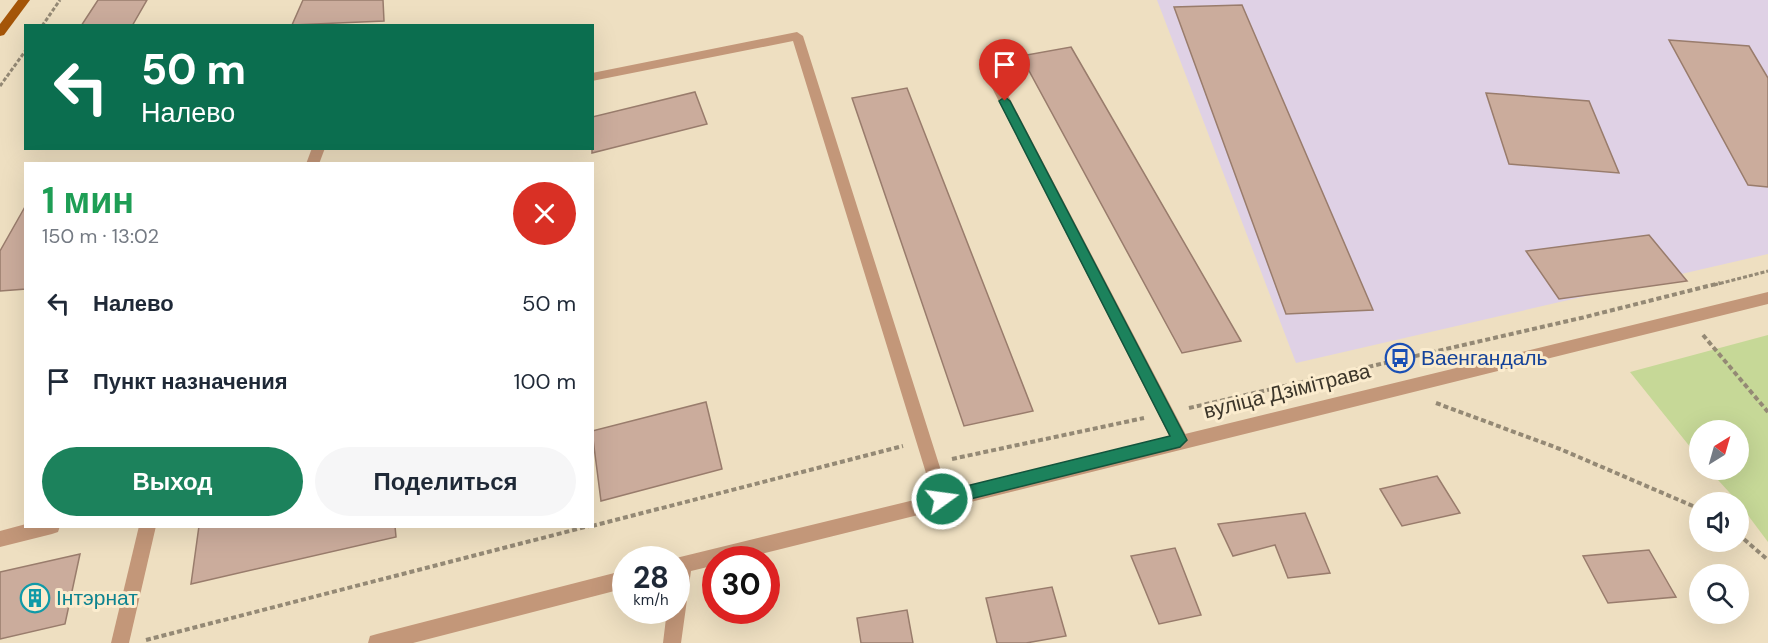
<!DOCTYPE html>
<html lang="ru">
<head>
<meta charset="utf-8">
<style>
  :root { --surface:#fff; --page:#f6f6f7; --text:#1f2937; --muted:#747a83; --accent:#1c825c }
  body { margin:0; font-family:"DM Sans",sans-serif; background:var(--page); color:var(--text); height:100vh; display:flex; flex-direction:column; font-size:22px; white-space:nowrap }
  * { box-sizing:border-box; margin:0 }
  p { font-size:20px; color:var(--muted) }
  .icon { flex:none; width:33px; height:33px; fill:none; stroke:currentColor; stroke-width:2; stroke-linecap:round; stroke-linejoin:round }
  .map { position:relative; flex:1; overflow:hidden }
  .details { position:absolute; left:24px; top:162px; width:570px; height:366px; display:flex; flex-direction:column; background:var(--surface); border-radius:0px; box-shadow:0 6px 24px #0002 }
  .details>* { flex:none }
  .guide { position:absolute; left:24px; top:24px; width:570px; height:126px; border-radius:0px; box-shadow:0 6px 24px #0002; background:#0b6e4f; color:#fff; overflow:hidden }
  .needle { width:39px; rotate:37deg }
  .controls { position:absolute; left:1689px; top:420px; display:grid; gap:12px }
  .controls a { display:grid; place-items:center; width:60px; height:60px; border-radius:50%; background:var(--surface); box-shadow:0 6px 24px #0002; font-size:30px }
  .speed { position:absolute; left:612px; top:546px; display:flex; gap:12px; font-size:30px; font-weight:700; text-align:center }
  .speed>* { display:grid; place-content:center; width:78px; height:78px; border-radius:50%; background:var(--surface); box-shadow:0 6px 24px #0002; line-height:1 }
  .speed small { font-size:15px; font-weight:400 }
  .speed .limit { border:9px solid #d22; background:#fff; color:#111 }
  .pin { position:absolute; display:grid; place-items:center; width:51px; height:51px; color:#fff; margin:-62px -26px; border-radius:50% 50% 50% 0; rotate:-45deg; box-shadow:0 0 6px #0007 }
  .pin .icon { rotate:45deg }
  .me { position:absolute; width:66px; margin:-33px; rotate:76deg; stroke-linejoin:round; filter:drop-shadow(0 0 4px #0008) }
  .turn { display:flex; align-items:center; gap:21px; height:126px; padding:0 18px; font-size:27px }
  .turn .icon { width:78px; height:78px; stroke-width:2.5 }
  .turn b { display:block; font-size:42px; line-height:51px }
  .round { display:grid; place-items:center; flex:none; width:63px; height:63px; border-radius:32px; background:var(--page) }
  .overview { display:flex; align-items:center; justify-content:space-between; height:102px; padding:0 18px }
  h1 { font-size:36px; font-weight:700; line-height:45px; color:#1e9e55 }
  .primary-button { display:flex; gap:12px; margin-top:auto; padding:12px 18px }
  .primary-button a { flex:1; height:69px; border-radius:36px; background:var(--accent); color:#fff; font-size:24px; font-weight:700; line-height:69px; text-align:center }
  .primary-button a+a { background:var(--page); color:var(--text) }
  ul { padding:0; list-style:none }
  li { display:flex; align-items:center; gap:18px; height:78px; padding:0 18px }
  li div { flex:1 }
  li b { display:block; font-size:22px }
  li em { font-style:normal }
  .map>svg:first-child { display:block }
  .industrial { fill:#dfd1e5 }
  .green { fill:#c6d897 }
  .building { fill:#cbac9c; stroke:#997c6c; stroke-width:1.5 }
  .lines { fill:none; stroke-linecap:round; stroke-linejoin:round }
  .path-far1 { stroke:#948975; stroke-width:3; stroke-dasharray:4 2; stroke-linecap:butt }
  .path { stroke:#948975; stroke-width:4; stroke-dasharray:5 3; stroke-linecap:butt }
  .service { fill:#c39779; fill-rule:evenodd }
  .minor { fill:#c39779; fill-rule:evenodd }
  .primary { fill:#a45508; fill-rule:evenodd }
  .route { fill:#1c825c; stroke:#12543c; stroke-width:1.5 }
  .labels { text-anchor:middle; stroke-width:6; stroke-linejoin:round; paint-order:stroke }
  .transit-label { font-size:21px; fill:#164399; stroke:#fbecce; text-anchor:start }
  .street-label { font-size:21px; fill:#3c362a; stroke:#fbecce }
  .culture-label { font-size:21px; fill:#0d838f; stroke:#fbecce; text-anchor:start }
</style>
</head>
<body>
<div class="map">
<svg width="1768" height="643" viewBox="0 0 1768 643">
  <rect width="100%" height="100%" fill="#eedfc1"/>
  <polygon class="industrial" points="1157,0 1768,0 1768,254 1296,363"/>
  <polygon class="green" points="1768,335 1768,542 1738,502 1709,470 1738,470 1738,430 1700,430 1699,458 1630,372"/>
  <g class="building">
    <polygon points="98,0 147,0 132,26 81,26"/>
    <polygon points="303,0 383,0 384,21 292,25"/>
    <polygon points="1242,5 1373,310 1286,314 1174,7"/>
    <polygon points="1669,40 1749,46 1768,78 1768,187 1748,185"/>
    <polygon points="1071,47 1241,341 1182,353 1021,56"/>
    <polygon points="907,88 1033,411 964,426 852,98"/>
    <polygon points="695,92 707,124 592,153 592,117"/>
    <polygon points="1486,93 1589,101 1619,173 1509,164"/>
    <polygon points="26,205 26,289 0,291 0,251"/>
    <polygon points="1649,235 1687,281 1559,299 1526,251"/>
    <polygon points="706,402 722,469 601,501 592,431"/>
    <polygon points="1437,476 1460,513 1402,526 1380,489"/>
    <polygon points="1305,513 1330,573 1288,578 1275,545 1233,556 1218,524"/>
    <polygon points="199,526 395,526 396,537 191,584"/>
    <polygon points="1175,548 1201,615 1159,624 1131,556"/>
    <polygon points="1649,550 1676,597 1608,603 1583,556"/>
    <polygon points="80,554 65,624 0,639 0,572"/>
    <polygon points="1052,587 1066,636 1026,643 997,643 986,598"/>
    <polygon points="907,610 913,643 861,643 857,618"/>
  </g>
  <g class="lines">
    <g class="path-far1">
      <polyline points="42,26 60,0"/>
      <polyline points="0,86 26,50"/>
      <polyline points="1714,285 1768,271"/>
    </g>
    <g class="path">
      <polyline points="1703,335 1768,412"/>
      <polyline points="1436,403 1560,449 1700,509"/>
      <polyline points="1189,408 1581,318 1720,283"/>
      <polyline points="952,459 1144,418"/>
      <polyline points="592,526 903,446"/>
      <polyline points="1738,534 1768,560"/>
      <polyline points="146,640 589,526"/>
    </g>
    <g class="service">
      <polygon points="797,32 803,36 950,499 948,505 942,507 936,505 934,499 793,41 592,81 592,73"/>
      <polygon points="994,76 1000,80 1186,435 1188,440 1186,445 1180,447 1174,445 988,80"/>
      <polygon points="312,148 325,148 319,164 306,164"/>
      <polygon points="26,524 26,526 60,526 58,532 52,534 0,547 0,531"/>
      <polygon points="139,526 156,526 129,643 111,643"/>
    </g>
    <g class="minor">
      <polygon points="1768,292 1768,304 737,560 716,560 716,565 691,571 681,643 663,643 667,610 676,610 676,560 671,560 676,558"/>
      <polygon points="626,570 626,588 413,643 368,643 370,636 377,634"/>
    </g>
    <polygon class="primary" points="18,0 30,0 4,35 0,36 0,24"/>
  </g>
  <polygon class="route" points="1005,97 1010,101 1187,440 1180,447 942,506 936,504 934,499 936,494 942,492 1170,436 999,101"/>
  <defs>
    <g id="bus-ring" transform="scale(1.5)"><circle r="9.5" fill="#fbecce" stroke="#1a4fb4" stroke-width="1.5"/><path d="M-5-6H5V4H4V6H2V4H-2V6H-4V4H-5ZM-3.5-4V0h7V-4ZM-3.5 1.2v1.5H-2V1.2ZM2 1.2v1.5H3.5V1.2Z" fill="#1a4fb4"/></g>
    <g id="building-ring" transform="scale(1.5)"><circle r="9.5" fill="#fbecce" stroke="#0f9aa8" stroke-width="1.5"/><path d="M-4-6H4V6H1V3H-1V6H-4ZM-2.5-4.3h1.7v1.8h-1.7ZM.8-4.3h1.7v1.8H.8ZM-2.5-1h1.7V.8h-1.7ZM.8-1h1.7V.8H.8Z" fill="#0f9aa8"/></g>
  </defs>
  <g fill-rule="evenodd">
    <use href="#bus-ring" x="1400" y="358"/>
    <use href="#building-ring" x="35" y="598"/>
  </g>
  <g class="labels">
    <g class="transit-label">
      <text x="1421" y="365">Ваенгандаль</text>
    </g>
    <g class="street-label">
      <text transform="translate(1287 391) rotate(-14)" y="7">вуліца Дзімітрава</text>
    </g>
    <g class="culture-label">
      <text x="56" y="605">Інтэрнат</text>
    </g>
  </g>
</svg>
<div class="controls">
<a><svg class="needle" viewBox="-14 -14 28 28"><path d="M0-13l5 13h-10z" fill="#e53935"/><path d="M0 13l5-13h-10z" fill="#747a83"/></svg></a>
<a><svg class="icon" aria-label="sound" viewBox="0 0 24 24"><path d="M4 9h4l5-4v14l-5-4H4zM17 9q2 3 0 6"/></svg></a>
<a><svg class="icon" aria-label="search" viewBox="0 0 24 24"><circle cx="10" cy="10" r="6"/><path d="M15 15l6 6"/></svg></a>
</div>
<div class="speed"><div>28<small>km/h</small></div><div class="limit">30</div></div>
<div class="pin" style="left:1005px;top:101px;background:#d93025"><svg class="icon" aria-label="arrive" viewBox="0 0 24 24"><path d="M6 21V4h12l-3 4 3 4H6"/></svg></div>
<svg class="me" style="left:942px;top:499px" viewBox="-20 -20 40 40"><circle r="17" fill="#1c825c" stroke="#fff" stroke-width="3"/><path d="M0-11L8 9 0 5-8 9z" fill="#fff"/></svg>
<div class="guide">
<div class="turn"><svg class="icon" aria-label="left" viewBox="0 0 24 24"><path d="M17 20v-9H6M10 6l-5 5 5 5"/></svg><div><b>50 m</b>Налево</div></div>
</div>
<section class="details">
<div class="overview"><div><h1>1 мин</h1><p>150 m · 13:02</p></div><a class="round" style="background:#d93025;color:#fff"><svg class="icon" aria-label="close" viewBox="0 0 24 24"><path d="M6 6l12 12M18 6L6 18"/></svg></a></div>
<ul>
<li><svg class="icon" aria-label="left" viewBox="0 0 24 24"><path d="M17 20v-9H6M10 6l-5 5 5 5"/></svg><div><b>Налево</b></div><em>50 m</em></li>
<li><svg class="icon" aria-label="arrive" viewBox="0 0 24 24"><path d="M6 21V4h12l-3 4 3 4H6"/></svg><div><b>Пункт назначения</b></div><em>100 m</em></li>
</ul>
<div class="primary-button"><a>Выход</a><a>Поделиться</a></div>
</section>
</div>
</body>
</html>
